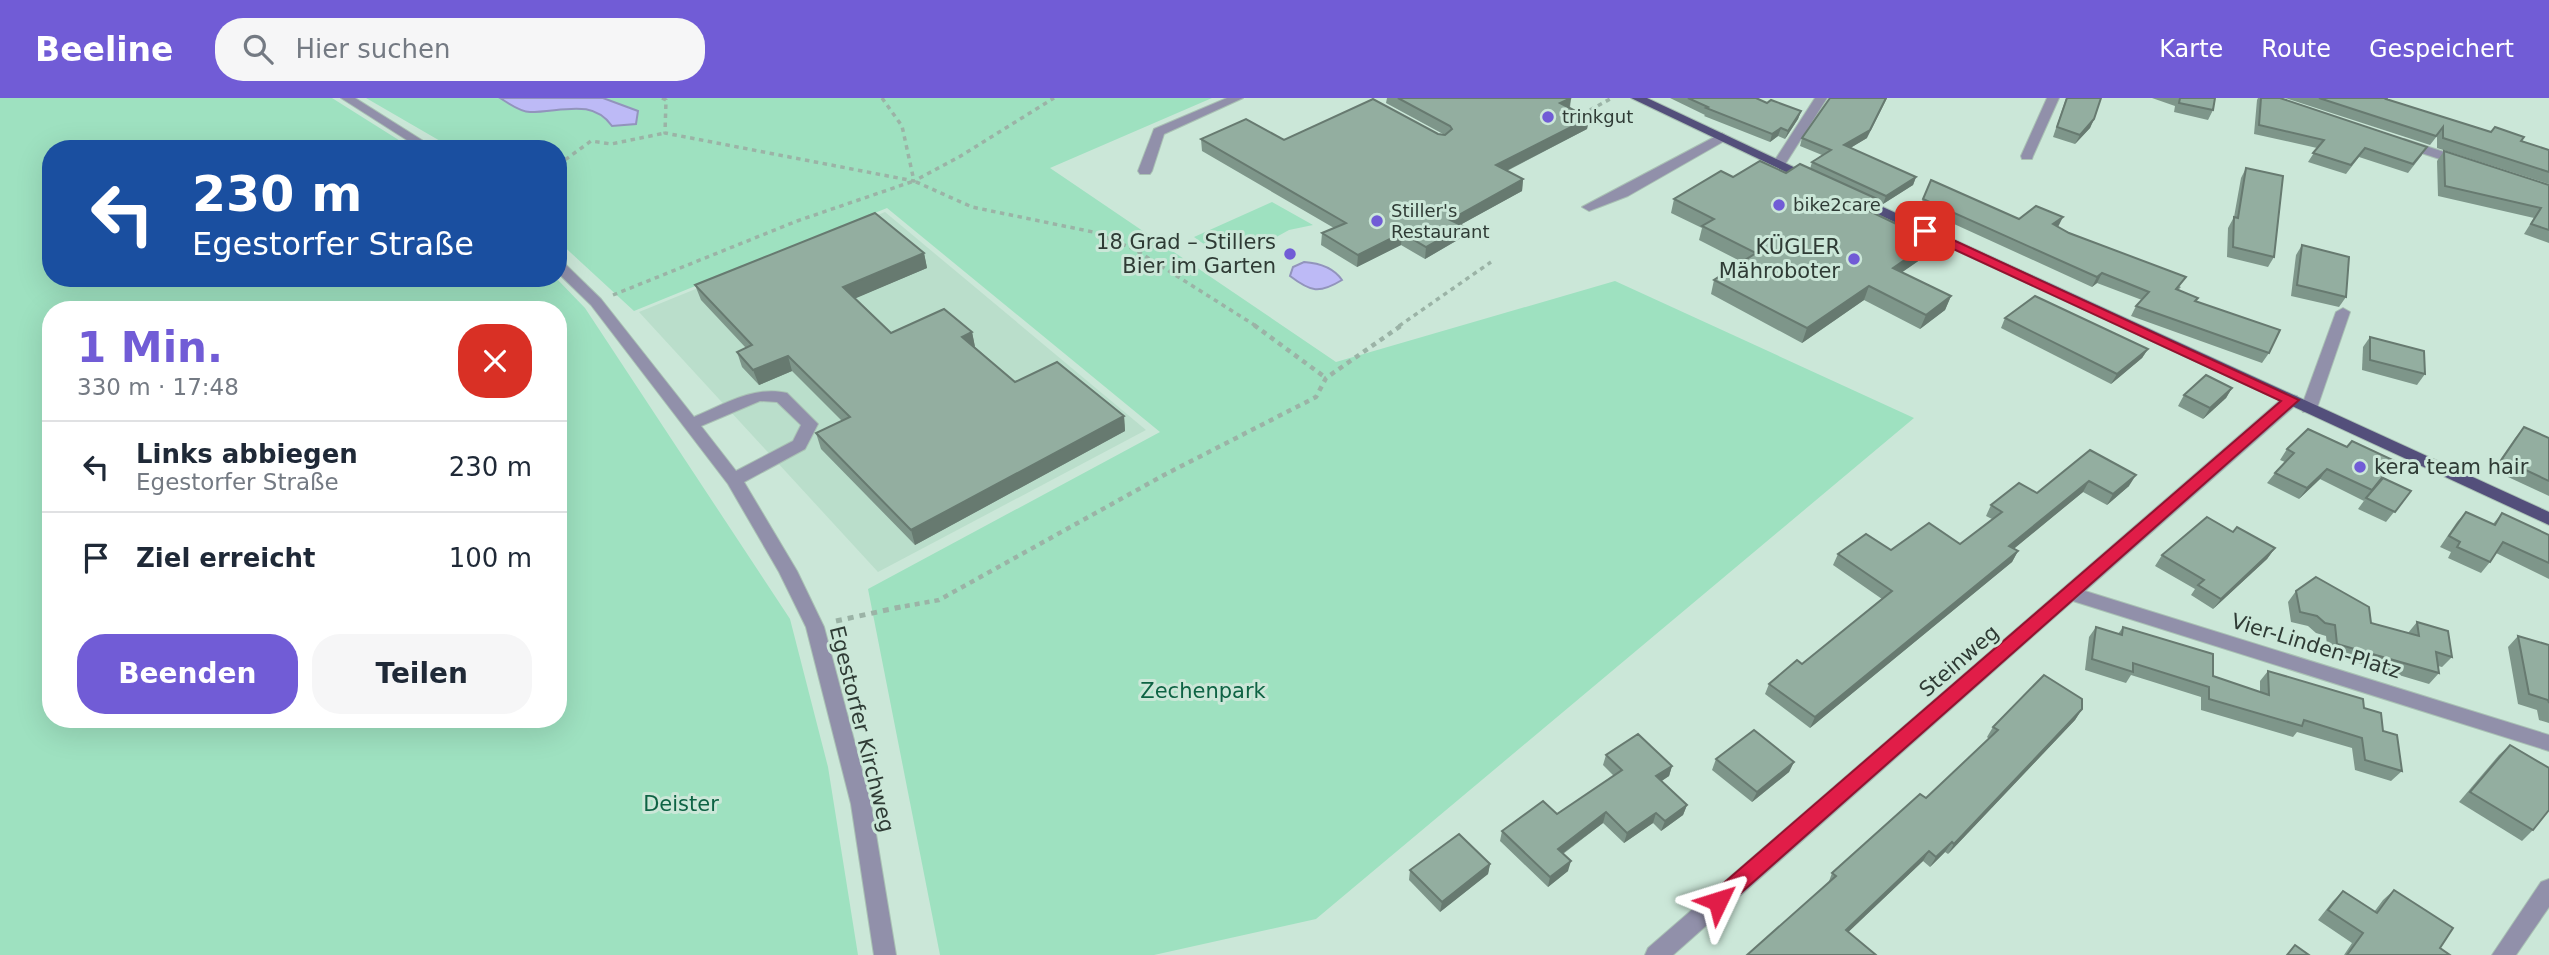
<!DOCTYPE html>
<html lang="de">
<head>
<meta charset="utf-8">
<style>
  :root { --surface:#fff; --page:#f6f6f7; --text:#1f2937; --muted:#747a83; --line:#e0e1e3; --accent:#715cd6 }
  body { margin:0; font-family:"DejaVu Sans",sans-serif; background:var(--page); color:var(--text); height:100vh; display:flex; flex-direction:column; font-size:26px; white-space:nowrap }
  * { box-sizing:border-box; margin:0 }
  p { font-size:23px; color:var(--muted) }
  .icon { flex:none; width:38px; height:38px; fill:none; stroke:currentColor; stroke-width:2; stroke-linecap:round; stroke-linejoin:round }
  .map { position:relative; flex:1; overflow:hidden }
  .details { position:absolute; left:42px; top:203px; width:525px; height:427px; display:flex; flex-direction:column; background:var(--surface); border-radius:28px; box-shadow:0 7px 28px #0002 }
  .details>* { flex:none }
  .banner { position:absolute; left:42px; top:42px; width:525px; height:147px; border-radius:28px; box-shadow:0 7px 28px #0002; background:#1a4fa0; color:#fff; overflow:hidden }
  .pin { position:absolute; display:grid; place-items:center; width:60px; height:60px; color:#fff; margin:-30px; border-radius:14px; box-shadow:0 4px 10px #0006 }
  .me { position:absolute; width:77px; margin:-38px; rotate:49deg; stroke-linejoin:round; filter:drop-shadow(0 0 5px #0008) }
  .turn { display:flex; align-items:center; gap:24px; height:147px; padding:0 35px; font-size:32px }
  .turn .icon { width:91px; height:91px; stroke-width:2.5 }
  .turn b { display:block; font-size:49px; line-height:60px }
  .round { display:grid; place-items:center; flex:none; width:74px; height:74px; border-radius:28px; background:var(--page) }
  .overview { display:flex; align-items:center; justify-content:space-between; height:119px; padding:0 35px }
  h1 { font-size:42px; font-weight:800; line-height:52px; color:var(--accent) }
  .button { display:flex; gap:14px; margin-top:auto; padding:14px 35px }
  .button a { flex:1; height:80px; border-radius:28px; background:var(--accent); color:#fff; font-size:28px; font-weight:800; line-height:80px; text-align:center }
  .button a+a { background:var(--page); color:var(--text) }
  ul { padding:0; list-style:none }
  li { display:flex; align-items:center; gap:21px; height:91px; padding:0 35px; border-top:2px solid var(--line) }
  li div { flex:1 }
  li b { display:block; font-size:26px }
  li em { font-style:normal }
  header { display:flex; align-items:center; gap:42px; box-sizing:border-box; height:98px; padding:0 35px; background:var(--accent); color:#fff }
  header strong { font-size:33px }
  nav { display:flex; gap:38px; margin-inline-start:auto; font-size:24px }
  .search { width:490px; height:63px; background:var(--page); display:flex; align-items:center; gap:18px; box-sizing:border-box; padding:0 24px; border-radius:28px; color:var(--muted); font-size:26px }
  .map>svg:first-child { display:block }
  .built { fill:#badecb }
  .green { fill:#9ee1c0; fill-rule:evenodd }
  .water { fill:#bdbaf6; stroke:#9294bc; stroke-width:2 }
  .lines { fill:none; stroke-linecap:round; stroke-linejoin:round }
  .minor-casing { stroke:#a9c1b4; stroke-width:2 }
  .major-casing { stroke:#a9c1b4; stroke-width:2 }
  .path-far2 { stroke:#9bb3a6; stroke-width:3.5; stroke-dasharray:4.5 4.5; stroke-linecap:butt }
  .path-far1 { stroke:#9bb3a6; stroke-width:4.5; stroke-dasharray:5 5; stroke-linecap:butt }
  .path { stroke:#9bb3a6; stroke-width:5; stroke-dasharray:6 6; stroke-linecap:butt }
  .minor { fill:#9190aa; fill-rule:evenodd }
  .major { fill:#534f7b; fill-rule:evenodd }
  .wall { fill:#7e968a }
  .shaded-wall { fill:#677a70 }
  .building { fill:#93aea0; stroke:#677a70; stroke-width:2 }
  .route { fill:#e11d48; stroke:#92132f; stroke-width:2 }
  .poi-dot { fill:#715cd6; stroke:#cbe7d8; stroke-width:2.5 }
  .labels { text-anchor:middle; stroke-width:6; stroke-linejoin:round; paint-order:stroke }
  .far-poi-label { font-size:18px; fill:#2f3b35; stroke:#cbe7d8; text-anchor:start }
  .poi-label { font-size:21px; fill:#2f3b35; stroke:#cbe7d8; text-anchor:end }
  .street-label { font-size:21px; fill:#2f3b35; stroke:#cbe7d8 }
  .park-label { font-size:21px; fill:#0e6344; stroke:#cbe7d8 }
</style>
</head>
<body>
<header>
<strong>Beeline</strong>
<div class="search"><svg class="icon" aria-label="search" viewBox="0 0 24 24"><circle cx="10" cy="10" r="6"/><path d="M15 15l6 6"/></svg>Hier suchen</div>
<nav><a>Karte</a><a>Route</a><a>Gespeichert</a></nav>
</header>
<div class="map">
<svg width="2549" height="857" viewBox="0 0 2549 857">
  <rect width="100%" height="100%" fill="#cbe7d8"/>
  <polygon class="built" points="885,114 1146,332 878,474 639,214"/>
  <g class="green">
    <path d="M0,0H332L413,51H51V180H556L585,210L790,521L828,669L858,857H0ZM51,212H558V621H51Z"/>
    <polygon points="366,0 500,0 527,14 585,7 604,14 638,14 603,0 1212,0 1050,70 1336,264 1615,183 1914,320 1316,821 1154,857 940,857 868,491 1160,334 887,110 634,213 558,143 558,51 454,51"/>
    <polygon points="1272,104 1313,127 1289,132 1253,152 1208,149 1194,139"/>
  </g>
  <g class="water">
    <path d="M500,0H603L638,13L636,26L612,28C592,0 562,14 530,14C520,14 508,5 500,0Z"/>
    <path d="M1304,164C1319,165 1333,169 1342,182C1319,196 1311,194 1290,178L1293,169Z"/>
  </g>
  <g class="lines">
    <g class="minor-casing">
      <g id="minor">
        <polygon points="341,0 355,0 436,51 421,51"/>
        <polygon points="1227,0 1243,0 1164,36 1152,73 1150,76 1140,76 1138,73 1154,31"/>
        <polygon points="1815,0 1827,0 1784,68 1774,68 1773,65"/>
        <polygon points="2047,0 2059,0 2033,58 2032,61 2022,61 2021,58"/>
        <polygon points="1722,35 1728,39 1726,42 1628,98 1589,113 1582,109"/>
        <polygon points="2404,41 2469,62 2470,65 2464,69 2400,48 2398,45"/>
        <path d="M558,163L563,164L601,201L694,319C723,307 754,287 787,295L818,326L805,351L744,384L797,473L824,529L871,706L896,857H874L851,706L806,529L779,474L728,386L591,207L558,175ZM760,303L777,304L801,327L793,343L736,373L701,328Z"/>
        <polygon points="2343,210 2350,214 2317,310 2315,314 2303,314 2301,310 2336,214"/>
        <polygon points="2291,297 2297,298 2299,302 2297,306 2085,493 2549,637 2549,653 2073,503 1673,857 1645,857 1648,850 2285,298"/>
        <polygon points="2549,781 2549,809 2516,857 2492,857 2541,784"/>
      </g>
    </g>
    <g class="major-casing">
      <g id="major">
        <polygon points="1631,0 1647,0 1819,81 1817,84 1807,84"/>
        <polygon points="1850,94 2549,414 2549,427 1845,101 1843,98"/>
      </g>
    </g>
    <g class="path-far2">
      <polyline points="662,0 666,2 665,35 914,83 959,59 1054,0"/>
      <polyline points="882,0 902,28 914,83"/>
      <polyline points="1590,12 1612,0"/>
      <polyline points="558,67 591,43 611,46 665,35"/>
      <polyline points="613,197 797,123 914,83 972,109 1093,134 1134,151 1256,228"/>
      <polyline points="1399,228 1491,164"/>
    </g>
    <g class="path-far1">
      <polyline points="1254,227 1326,280"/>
      <polyline points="895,510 939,502 1164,377 1316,299 1326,280 1402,227"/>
    </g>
    <polyline class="path" points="836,523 905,508"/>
    <use href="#minor" class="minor"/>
    <use href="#major" class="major"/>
  </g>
  <g class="wall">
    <polygon points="1387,0 1571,0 1570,10 1589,20 1587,31 1507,73 1523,81 1522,93 1460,127 1461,140 1425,161 1401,147 1357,169 1321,147 1322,135 1334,130 1202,53 1201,41 1284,42 1443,36 1386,5"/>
    <polygon points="1670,0 1756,0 1767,5 1801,13 1798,21 1785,41 1778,38 1770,44 1704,18 1705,17"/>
    <polygon points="2066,0 2101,0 2094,21 2090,30 2075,46 2053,39"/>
    <polygon points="2152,0 2215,0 2213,12 2208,22 2174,14 2175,8"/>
    <polygon points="2258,0 2280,0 2422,57 2408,75 2359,59 2346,76 2308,64 2317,50 2254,36 2257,2"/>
    <polygon points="2285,0 2388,0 2387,1 2549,52 2549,86 2437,50 2437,38 2430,47"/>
    <polygon points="1802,40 1867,40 1850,50 1916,79 1913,87 1883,106 1874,101 1870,113 1932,143 1927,157 1902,174 1951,198 1945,212 1920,231 1864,202 1802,245 1711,196 1714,182 1742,164 1699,142 1702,130 1671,115 1674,101 1733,79 1786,75 1810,71 1812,64 1822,57 1800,48"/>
    <polygon points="2444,53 2549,87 2549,145 2524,136 2534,120 2438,98 2437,63"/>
    <polygon points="2246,70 2274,159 2268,169 2227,159 2228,130 2234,119 2241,80"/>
    <polygon points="1923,101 2058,129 2181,189 2178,192 2196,203 2269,255 2262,265 2131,218 2136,208 2142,202 2097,185 2092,189 1919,110"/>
    <polygon points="2302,147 2346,199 2339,209 2291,198 2296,157"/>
    <polygon points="924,155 927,170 855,200 891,235 972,234 975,249 1015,284 1124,318 1125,333 915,447 821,351 816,335 842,323 792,273 759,287 742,269 737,254 746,250 701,202 695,187"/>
    <polygon points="2005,220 2148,251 2142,260 2111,286 2001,230"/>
    <polygon points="2370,239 2425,276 2417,287 2362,272 2363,249"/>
    <polygon points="2232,290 2226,300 2203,321 2178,308 2184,297"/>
    <polygon points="2524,329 2549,340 2549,398 2493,372 2515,340"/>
    <polygon points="2347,349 2395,363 2364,403 2320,381 2299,401 2267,385 2275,375 2285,364 2280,362 2287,351"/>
    <polygon points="2090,352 2129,388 2107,407 2083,394 2013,451 2018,453 2012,464 1810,630 1765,596 1769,586 1802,566 1882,501 1833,467 1838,456 1891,452 1960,446 1992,421 1986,418 1991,407 2037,395"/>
    <polygon points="2411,393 2386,424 2358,411 2366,400"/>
    <polygon points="2466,414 2493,426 2502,415 2549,437 2549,481 2496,455 2490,464 2481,475 2448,460 2451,454 2440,449 2457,424"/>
    <polygon points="2233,434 2275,450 2267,461 2213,511 2191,497 2195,491 2155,468 2162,457"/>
    <polygon points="2296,493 2371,525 2408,535 2417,524 2452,559 2442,569 2438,568 2439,575 2429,586 2328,556 2326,538 2316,535 2308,528 2291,524 2288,504"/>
    <polygon points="2096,529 2118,536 2123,529 2213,578 2260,594 2260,583 2268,573 2364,610 2383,633 2402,673 2391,683 2355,672 2352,650 2297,634 2293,639 2201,612 2201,599 2131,577 2126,585 2085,572 2089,539"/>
    <polygon points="2518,538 2549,547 2549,625 2539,622 2537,612 2518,606 2508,549"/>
    <polygon points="2082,611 2075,622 1948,756 1945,754 1930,769 1923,763 1848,834 1747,857 1828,786 1832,775 1926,700 1989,641 1987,639 1993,629"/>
    <polygon points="2510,647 2533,732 2522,743 2459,704 2499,657"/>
    <polygon points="1606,657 1672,668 1669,678 1661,683 1687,707 1683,717 1661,733 1653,725 1624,745 1603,725 1563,756 1568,773 1548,789 1500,743 1502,733 1557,716 1614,678 1603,667"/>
    <polygon points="1716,661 1794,664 1789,674 1752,704 1712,672"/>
    <polygon points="1490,766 1488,776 1440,814 1409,782 1410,772"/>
    <polygon points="2394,792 2440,850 2450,857 2344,857 2352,845 2318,822 2333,803 2343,793 2374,814 2383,802"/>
  </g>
  <g class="shaded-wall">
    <polygon points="1571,0 1569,11 1560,5"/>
    <polygon points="1886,0 1887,0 1867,40 1842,55 1844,47"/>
    <polygon points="1801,13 1798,21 1785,41 1788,33"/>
    <polygon points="1589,20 1587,31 1494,79 1496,67"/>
    <polygon points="2094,21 2090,30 2075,46 2080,37"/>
    <polygon points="1781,30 1778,38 1770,44 1772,36"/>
    <polygon points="1916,79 1913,87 1883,106 1886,98"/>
    <polygon points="1523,81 1522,93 1449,133 1450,122"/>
    <polygon points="1875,100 1870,114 1861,109"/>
    <polygon points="2063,119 2058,129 2053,126"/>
    <polygon points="1463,128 1461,140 1425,161 1426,149"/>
    <polygon points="1402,135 1401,147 1357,169 1358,157"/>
    <polygon points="1932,143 1927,157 1888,184 1893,170"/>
    <polygon points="924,155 927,170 847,204 843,189"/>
    <polygon points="2102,175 2097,185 2092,189 2097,179"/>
    <polygon points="1869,188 1864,202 1802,245 1807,230"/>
    <polygon points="1951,198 1945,212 1920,231 1926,217"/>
    <polygon points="972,234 975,249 962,239"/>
    <polygon points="2148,251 2142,260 2111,286 2117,276"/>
    <polygon points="788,258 792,273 759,287 753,272"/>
    <polygon points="2232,290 2226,300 2203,321 2210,310"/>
    <polygon points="1124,318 1125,333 915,447 911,432"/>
    <polygon points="2327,371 2320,381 2299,401 2307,390"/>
    <polygon points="2136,377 2129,388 2107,407 2113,396"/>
    <polygon points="2089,383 2083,394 2004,459 2009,448"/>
    <polygon points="2275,450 2267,461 2213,511 2221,501"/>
    <polygon points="2018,453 2012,464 1810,630 1815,619"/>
    <polygon points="2082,611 2075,622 1948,756 1954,746"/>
    <polygon points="1794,664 1789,674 1752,704 1757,694"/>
    <polygon points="1672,668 1669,678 1653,689 1656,678"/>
    <polygon points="1687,707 1683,717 1661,733 1665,723"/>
    <polygon points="1606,714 1603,725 1555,761 1558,751"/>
    <polygon points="1656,715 1653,725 1624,745 1627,735"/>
    <polygon points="1952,744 1945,754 1930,769 1936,759"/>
    <polygon points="1929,753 1923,763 1840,842 1846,832"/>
    <polygon points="1571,763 1568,773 1548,789 1550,779"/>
    <polygon points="1490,766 1488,776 1440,814 1442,804"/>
  </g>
  <g class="building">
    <polygon points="1398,0 1571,0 1560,5 1589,20 1496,67 1523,81 1450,122 1463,128 1426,149 1402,135 1358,157 1322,135 1346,125 1201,41 1246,21 1284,42 1373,1 1438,36 1445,37 1452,31 1450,28"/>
    <polygon points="1688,0 1756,0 1767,5 1771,2 1801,13 1788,33 1781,30 1772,36 1706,10 1708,9"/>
    <polygon points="1830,0 1886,0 1870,32 1844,47 1916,79 1886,98 1812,64 1831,52 1802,40"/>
    <polygon points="2067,0 2101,0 2094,21 2080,37 2057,29"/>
    <polygon points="2180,0 2215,0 2213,12 2179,5"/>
    <polygon points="2261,0 2280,0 2427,49 2413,66 2365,50 2351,67 2313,55 2324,42 2259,27"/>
    <polygon points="2319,0 2387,0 2386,1 2491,34 2495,29 2524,39 2521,43 2549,52 2549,74 2443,40 2443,29 2436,38"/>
    <polygon points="2444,53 2549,87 2549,132 2531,126 2541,110 2445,88"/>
    <polygon points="1760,63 1786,75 1800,66 1875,100 1861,109 1932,143 1893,170 1951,198 1926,217 1869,188 1807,230 1714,182 1756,155 1702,128 1714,121 1674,101 1721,73 1733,79"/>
    <polygon points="2246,70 2283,78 2274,159 2233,149 2234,119 2238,120"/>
    <polygon points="1931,82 2019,121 2036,108 2063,119 2053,126 2069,135 2186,179 2176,191 2198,200 2195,203 2280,232 2269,255 2136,208 2149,194 2102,175 2097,179 1923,101"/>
    <polygon points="875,115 924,155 843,189 891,235 944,211 972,234 962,239 1015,284 1057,264 1124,318 911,432 816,335 850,319 788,258 753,272 737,254 752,247 695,187"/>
    <polygon points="2302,147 2349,159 2346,199 2297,187"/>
    <polygon points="2035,198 2148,251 2117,276 2005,220"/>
    <polygon points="2370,239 2424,253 2425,276 2370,262"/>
    <polygon points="2206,277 2232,290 2210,310 2184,297"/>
    <polygon points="2524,329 2549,340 2549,383 2502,361"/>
    <polygon points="2308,331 2347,349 2352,343 2395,363 2372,392 2327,371 2307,390 2275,375 2294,355 2287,351"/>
    <polygon points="2090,352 2136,377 2113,396 2089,383 2009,448 2018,453 1815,619 1769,586 1797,562 1802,566 1892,493 1838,456 1866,436 1891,452 1929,425 1960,446 2002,414 1991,407 2019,385 2037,395"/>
    <polygon points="2383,380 2411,393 2395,414 2366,400"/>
    <polygon points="2466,414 2495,427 2502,415 2549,437 2549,465 2503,444 2490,464 2457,449 2460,444 2449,438"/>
    <polygon points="2207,419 2233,434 2237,429 2275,450 2221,501 2198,487 2204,482 2162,457"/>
    <polygon points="2316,479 2369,509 2371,525 2419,538 2417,524 2448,533 2452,559 2436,554 2439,575 2337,546 2335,527 2325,525 2317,518 2300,514 2296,493"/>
    <polygon points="2096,529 2122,537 2123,529 2213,556 2213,578 2269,597 2268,573 2363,601 2364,610 2381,615 2383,633 2397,637 2402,673 2365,662 2362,640 2304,622 2302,628 2209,601 2209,589 2133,565 2133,574 2092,561"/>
    <polygon points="2518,538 2549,547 2549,605 2548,602 2529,596"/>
    <polygon points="2044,577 2082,601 2082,611 1954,746 1952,744 1936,759 1929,753 1846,832 1876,857 1747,857 1836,778 1832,775 1920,696 1926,700 1998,632 1993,629"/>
    <polygon points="1754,632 1794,664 1757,694 1716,661"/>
    <polygon points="1638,636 1672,668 1656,678 1687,707 1665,723 1656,715 1627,735 1606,714 1558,751 1571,763 1550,779 1502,733 1543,703 1557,716 1622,672 1606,657"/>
    <polygon points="2510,647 2549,670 2549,712 2533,732 2470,694"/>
    <polygon points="1459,736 1490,766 1442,804 1410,772"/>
    <polygon points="2394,792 2453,830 2440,850 2450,857 2347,857 2363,835 2328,812 2343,793 2377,815"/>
    <polygon points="2295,847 2309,857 2287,857"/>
  </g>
  <polygon class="route" points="1925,129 2299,302 1725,809 1718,812 1711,809 1708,803 1711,796 2281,303 1921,136 1919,133"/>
  <g class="poi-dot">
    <circle cx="1548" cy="19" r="7"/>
    <circle cx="1779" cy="107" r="7"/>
    <circle cx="1377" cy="123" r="7"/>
    <circle cx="1290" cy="156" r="7"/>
    <circle cx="1854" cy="161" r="7"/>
    <circle cx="2360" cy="369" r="7"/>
  </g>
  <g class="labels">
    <g class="far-poi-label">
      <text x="1562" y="25">trinkgut</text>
      <text x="1793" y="113">bike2care</text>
      <text x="1391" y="119">Stiller's<tspan x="1391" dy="21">Restaurant</tspan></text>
    </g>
    <g class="poi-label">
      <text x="1276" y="151">18 Grad – Stillers<tspan x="1276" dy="24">Bier im Garten</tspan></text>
      <text x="1840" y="156">KÜGLER<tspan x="1840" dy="24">Mähroboter</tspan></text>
      <text x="2374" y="376" text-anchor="start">kera team hair</text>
    </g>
    <g class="street-label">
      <text transform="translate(2316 548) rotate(17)" y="7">Vier-Linden-Platz</text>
      <text transform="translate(1959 563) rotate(-41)" y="7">Steinweg</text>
      <text transform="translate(862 631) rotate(76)" y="7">Egestorfer Kirchweg</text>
    </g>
    <g class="park-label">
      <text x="1203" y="600">Zechenpark</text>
      <text x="681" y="713">Deister</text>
    </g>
  </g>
</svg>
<div class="pin" style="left:1925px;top:133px;background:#d93025"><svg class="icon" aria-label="arrive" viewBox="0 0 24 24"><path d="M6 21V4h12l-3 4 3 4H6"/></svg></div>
<svg class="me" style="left:1718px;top:803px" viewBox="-20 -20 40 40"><path d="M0-17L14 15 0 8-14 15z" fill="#e11d48" stroke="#fff" stroke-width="4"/></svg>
<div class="banner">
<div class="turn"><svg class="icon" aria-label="left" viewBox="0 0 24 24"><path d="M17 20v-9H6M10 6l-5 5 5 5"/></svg><div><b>230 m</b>Egestorfer Straße</div></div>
</div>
<section class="details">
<div class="overview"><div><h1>1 Min.</h1><p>330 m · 17:48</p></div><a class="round" style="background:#d93025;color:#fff"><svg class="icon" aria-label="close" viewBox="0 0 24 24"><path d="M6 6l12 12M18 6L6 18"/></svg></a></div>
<ul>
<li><svg class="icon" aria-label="left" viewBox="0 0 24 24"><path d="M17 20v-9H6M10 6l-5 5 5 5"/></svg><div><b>Links abbiegen</b><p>Egestorfer Straße</p></div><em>230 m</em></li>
<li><svg class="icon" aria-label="arrive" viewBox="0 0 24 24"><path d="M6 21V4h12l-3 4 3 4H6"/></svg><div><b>Ziel erreicht</b></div><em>100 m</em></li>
</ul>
<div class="button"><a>Beenden</a><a>Teilen</a></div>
</section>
</div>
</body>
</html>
